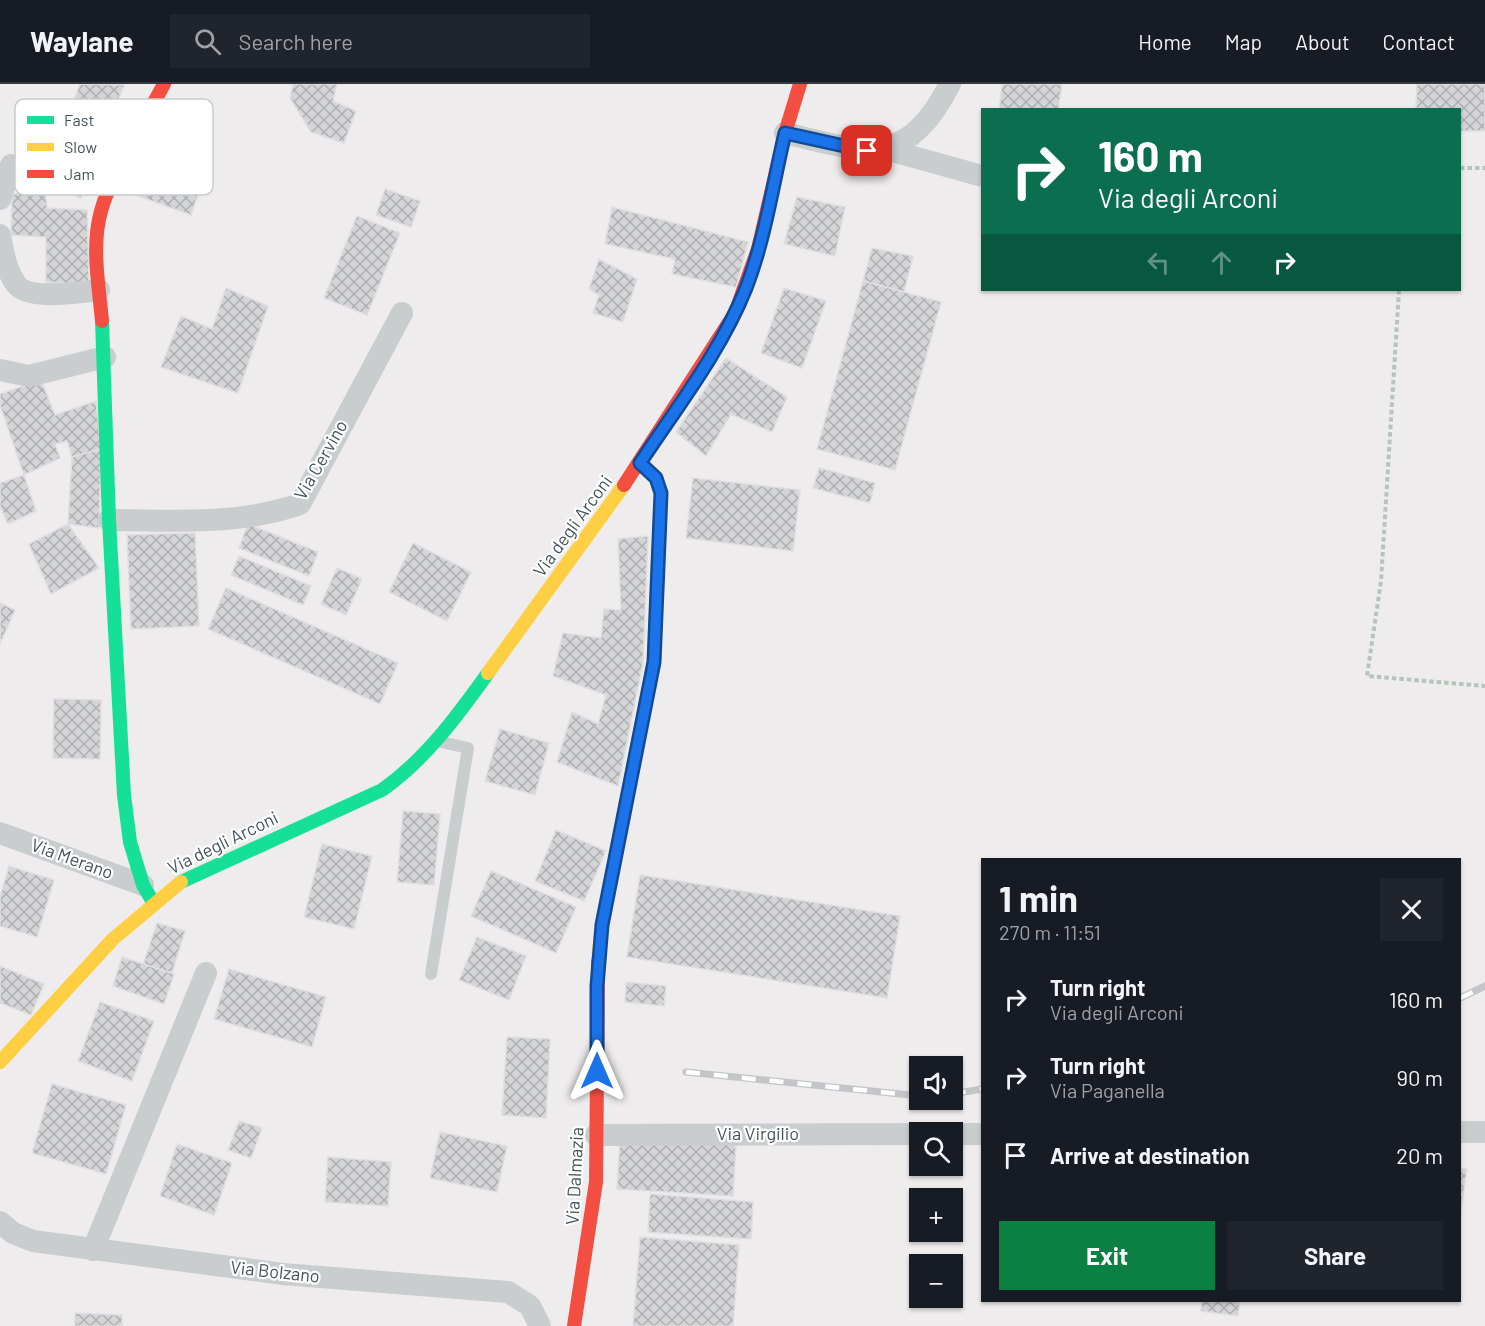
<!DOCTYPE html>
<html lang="en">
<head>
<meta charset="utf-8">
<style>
  :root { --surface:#171b24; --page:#20242c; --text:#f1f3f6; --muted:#9ea1a6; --line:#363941; --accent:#0b8043 }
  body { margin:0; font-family:Barlow,sans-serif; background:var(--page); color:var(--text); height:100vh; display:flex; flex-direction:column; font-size:22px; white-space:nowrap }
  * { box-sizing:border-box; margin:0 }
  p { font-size:20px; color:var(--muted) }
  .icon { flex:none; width:33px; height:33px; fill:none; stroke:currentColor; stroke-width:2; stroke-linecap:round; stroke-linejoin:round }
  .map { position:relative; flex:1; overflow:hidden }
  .panel { position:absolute; left:981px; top:774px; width:480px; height:444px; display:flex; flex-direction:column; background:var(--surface); border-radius:0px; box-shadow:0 2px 4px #0004 }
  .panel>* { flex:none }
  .hud { position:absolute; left:981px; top:24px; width:480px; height:183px; border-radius:0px; box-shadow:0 2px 4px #0004; background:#0b6e4f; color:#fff; overflow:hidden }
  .buttons { position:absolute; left:909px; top:972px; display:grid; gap:12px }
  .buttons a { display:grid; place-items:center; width:54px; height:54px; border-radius:0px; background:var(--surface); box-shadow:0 2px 4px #0004; font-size:30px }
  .pin { position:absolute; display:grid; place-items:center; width:51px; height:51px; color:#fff; margin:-26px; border-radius:12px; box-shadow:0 3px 9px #0006 }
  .me { position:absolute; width:66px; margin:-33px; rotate:0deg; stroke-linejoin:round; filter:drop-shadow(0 0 4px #0008) }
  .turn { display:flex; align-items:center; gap:21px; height:126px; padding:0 18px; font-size:27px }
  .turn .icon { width:78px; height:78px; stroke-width:2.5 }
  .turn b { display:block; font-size:42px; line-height:51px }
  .lanes { display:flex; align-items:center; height:57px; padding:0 18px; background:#0003; justify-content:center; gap:30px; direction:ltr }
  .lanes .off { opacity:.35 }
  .round { display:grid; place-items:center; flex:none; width:63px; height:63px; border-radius:0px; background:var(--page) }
  .summary { display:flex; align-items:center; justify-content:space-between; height:102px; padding:0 18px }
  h1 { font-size:36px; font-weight:700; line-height:45px }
  .button { display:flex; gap:12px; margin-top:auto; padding:12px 18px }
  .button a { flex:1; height:69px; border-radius:0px; background:var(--accent); color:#fff; font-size:24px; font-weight:700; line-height:69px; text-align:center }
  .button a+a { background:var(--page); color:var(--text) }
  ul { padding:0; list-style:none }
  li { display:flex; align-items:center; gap:18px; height:78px; padding:0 18px }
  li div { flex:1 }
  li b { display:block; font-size:22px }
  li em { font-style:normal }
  header { display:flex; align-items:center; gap:36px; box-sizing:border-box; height:84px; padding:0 30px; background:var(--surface); border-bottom:2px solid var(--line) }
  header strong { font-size:28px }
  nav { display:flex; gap:33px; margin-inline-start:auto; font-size:21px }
  .search { width:420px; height:54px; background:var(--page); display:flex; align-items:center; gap:15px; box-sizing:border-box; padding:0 21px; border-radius:0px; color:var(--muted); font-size:22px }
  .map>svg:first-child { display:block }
  .building { fill:url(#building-cross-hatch); stroke:#dfdee0; stroke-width:1.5 }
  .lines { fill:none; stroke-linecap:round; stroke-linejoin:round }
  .path { stroke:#b5c4bd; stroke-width:4; stroke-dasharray:4.5 3; stroke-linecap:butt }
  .lane { stroke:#c9cdce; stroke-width:12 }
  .street { stroke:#c9cdce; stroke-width:22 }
  .fast { stroke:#16e098; stroke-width:14 }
  .slow { stroke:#ffcf43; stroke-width:14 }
  .jam { stroke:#f24e42; stroke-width:14 }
  .rail-casing { stroke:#c3c5c7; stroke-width:7 }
  .rail { stroke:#fff; stroke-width:4.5; stroke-dasharray:14; stroke-linecap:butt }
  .route-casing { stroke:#114b97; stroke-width:15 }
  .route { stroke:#1a73e8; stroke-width:10 }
  .labels { text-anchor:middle; stroke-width:4.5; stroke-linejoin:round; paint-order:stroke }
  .street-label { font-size:18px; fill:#43525a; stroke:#fff }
  .key { fill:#fff; stroke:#c7cbce; stroke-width:1.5 }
  .key-label { font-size:16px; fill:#43525a }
</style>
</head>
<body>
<header>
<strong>Waylane</strong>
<div class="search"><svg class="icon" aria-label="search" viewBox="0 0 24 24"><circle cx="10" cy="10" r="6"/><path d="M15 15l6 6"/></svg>Search here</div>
<nav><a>Home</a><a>Map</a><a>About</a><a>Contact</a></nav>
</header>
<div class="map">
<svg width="1485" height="1242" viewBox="0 0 1485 1242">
  <defs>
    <pattern id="building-cross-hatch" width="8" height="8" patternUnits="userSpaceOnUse" patternTransform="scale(1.5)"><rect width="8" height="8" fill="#d5d5d7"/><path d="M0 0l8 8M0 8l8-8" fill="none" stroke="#aeafb1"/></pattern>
  </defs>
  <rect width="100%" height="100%" fill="#eeeced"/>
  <g class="building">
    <polygon points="80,0 124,1 81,114 43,99"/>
    <polygon points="293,0 337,0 333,17 356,27 344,59 311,48 290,14"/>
    <polygon points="1002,0 1062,0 1058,26 999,26"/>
    <polygon points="1417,0 1485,0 1485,47 1460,47 1460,26 1416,26"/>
    <polygon points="144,59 208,82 191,131 127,108"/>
    <polygon points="385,105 420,117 411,143 376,131"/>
    <polygon points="46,109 47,124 87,126 89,201 46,198 46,153 11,151 12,110"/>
    <polygon points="797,113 845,123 835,172 784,160"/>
    <polygon points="612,123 748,158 736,203 672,190 675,175 605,160"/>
    <polygon points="357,132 400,149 367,231 324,214"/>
    <polygon points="872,164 913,172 904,208 863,197"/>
    <polygon points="599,175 637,195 623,238 593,229 599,211 589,205"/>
    <polygon points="863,197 941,218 895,386 817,365"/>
    <polygon points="226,204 268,222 238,309 161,283 181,232 212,245"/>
    <polygon points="784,204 826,217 802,284 761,269"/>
    <polygon points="726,274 787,313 772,348 731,330 706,372 676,348"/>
    <polygon points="41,296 55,331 96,317 101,365 72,373 67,357 55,360 60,374 24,391 0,321 0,310"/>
    <polygon points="101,365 99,444 68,440 72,373"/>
    <polygon points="819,384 875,399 870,419 813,404"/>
    <polygon points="24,391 36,427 8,440 0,422 0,399"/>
    <polygon points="693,394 800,406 793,467 686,454"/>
    <polygon points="68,440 99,484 51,510 29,460"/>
    <polygon points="248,440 318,468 309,492 239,464"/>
    <polygon points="195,449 199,542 131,545 127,451"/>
    <polygon points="648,452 643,578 618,702 557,678 572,628 598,640 606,611 553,592 563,549 601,554 604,525 621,526 618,455"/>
    <polygon points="413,459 471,488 447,537 389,508"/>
    <polygon points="239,472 311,502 303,521 231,491"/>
    <polygon points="337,484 362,495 346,531 321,520"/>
    <polygon points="226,504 398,579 380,620 208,545"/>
    <polygon points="0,519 15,526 0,560"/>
    <polygon points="54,615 101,616 100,675 53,674"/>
    <polygon points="500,645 549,659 535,711 485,697"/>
    <polygon points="403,727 440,730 434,801 397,798"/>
    <polygon points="556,746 606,767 584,817 535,797"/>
    <polygon points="322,760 372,772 354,845 304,833"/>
    <polygon points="9,782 54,796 37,853 0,842 0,813"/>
    <polygon points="491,787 576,823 556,869 471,832"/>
    <polygon points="640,791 900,832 887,914 627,873"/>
    <polygon points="157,839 185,847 172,889 143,881"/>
    <polygon points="477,853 526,872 509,916 459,896"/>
    <polygon points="122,873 174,890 164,920 113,902"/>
    <polygon points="0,882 44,900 31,931 0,919"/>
    <polygon points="229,885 326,913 312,963 214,935"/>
    <polygon points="626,898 666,902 664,922 625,918"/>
    <polygon points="100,918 154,937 132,997 78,977"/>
    <polygon points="507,953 550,955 546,1034 502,1031"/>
    <polygon points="52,1000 126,1021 106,1090 32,1069"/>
    <polygon points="239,1037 262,1044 251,1074 228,1066"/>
    <polygon points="440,1048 507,1062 497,1108 430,1094"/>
    <polygon points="620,1054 736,1061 733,1112 617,1105"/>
    <polygon points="177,1060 232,1079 214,1131 160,1112"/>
    <polygon points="328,1073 391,1078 388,1122 325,1118"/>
    <polygon points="1460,1084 1467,1085 1460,1133"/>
    <polygon points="650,1110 753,1118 751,1155 648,1148"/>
    <polygon points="640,1153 739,1161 733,1242 633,1242"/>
    <polygon points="1202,1216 1240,1216 1238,1232 1201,1227"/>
    <polygon points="75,1229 122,1231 122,1242 75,1242"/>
  </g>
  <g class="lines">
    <g class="path">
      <polyline points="1460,84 1485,84"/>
      <polyline points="1399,206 1381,497 1367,592 1485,602"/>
    </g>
    <polyline class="lane" points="431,890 468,664 437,657"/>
    <g class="street">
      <path d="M785,49C864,68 906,86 950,0"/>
      <polyline points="885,65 982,92"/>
      <polyline points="0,115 11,81"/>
      <path d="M0,151C3,167 6,187 16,200C28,217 81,208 99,206"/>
      <polyline points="0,286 29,292 105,273"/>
      <path d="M109,436C175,436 236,442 300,420L402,229"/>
      <polyline points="0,749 143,801"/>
      <polyline points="1460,1048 1485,1048"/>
      <polyline points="952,1050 982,1050"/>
      <polyline points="596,1051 920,1050"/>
      <polyline points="0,1138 13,1149 33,1157 283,1190 508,1208 530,1222 540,1242"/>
      <polyline points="93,1166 206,889"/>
    </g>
    <g class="fast">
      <polyline points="102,237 109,436 124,711 130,758 143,801 153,818"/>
      <path d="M181,798L382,706C425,676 458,631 488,589"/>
    </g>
    <g class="slow">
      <polyline points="488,589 624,401"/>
      <polyline points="598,878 602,841 654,578 661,409 656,394 640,379"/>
      <polyline points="0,978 113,855 181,798"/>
    </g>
    <g class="jam">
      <path d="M102,237C99,202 91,162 101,127C112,87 144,38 164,0"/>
      <polyline points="624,401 735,229 758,165 785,49 800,0"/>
      <polyline points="574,1242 596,1098 598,878"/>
    </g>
    <g class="rail-casing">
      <g id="rail">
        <polyline points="1460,914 1485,902"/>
        <polyline points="686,988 920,1012"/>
        <polyline points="952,1010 982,1005"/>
      </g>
    </g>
    <use href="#rail" class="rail"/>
  </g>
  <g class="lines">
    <g class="route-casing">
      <path id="route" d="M597,987V902L602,841L654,578L661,409L656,394L640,379C677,323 721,267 746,204C765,155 773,100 785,49L867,67"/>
    </g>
    <use href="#route" class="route"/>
  </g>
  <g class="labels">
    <g class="street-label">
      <text transform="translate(321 376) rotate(-60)" y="6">Via Cervino</text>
      <text transform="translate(573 442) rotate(-54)" y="6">Via degli Arconi</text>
      <text transform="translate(223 759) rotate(-26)" y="6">Via degli Arconi</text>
      <text transform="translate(72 775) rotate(20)" y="6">Via Merano</text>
      <text x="758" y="1056">Via Virgilio</text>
      <text transform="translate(575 1092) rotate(-87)" y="6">Via Dalmazia</text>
      <text transform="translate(275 1188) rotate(6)" y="6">Via Bolzano</text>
    </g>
  </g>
  <rect x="15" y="15" width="198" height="96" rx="9" class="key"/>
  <rect x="27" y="32" width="27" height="8" fill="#16e098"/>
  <rect x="27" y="59" width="27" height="8" fill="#ffcf43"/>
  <rect x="27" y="86" width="27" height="8" fill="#f24e42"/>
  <g class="key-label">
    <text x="64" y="42">Fast</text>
    <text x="64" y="69">Slow</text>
    <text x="64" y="96">Jam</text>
  </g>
</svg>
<div class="buttons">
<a><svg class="icon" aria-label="sound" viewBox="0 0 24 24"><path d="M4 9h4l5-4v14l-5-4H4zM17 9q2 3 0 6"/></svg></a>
<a><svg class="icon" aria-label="search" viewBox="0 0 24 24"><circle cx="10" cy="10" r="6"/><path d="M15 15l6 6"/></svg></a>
<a>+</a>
<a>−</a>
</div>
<div class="pin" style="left:867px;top:67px;background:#d93025"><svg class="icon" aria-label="arrive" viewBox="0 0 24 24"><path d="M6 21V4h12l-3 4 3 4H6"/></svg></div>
<svg class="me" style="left:597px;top:987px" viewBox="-20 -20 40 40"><path d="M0-17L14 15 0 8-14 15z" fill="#1a73e8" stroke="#fff" stroke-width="4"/></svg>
<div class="hud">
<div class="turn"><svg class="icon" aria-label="right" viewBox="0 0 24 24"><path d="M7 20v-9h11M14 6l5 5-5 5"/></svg><div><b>160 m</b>Via degli Arconi</div></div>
<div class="lanes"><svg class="icon off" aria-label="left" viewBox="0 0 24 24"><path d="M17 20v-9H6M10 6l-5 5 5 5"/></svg><svg class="icon off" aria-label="ahead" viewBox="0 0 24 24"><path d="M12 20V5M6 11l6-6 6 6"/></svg><svg class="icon" aria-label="right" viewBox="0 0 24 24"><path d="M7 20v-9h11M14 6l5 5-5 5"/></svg></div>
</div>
<section class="panel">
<div class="summary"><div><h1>1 min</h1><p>270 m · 11:51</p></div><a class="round"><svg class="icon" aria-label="close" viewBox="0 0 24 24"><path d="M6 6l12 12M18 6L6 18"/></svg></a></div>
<ul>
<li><svg class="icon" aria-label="right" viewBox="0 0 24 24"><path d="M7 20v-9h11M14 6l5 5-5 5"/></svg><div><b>Turn right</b><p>Via degli Arconi</p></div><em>160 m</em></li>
<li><svg class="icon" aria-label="right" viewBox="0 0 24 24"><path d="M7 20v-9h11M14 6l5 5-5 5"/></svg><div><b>Turn right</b><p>Via Paganella</p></div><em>90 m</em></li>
<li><svg class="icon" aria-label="arrive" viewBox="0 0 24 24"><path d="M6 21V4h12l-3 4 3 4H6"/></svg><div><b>Arrive at destination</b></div><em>20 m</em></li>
</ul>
<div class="button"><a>Exit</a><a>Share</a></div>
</section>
</div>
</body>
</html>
